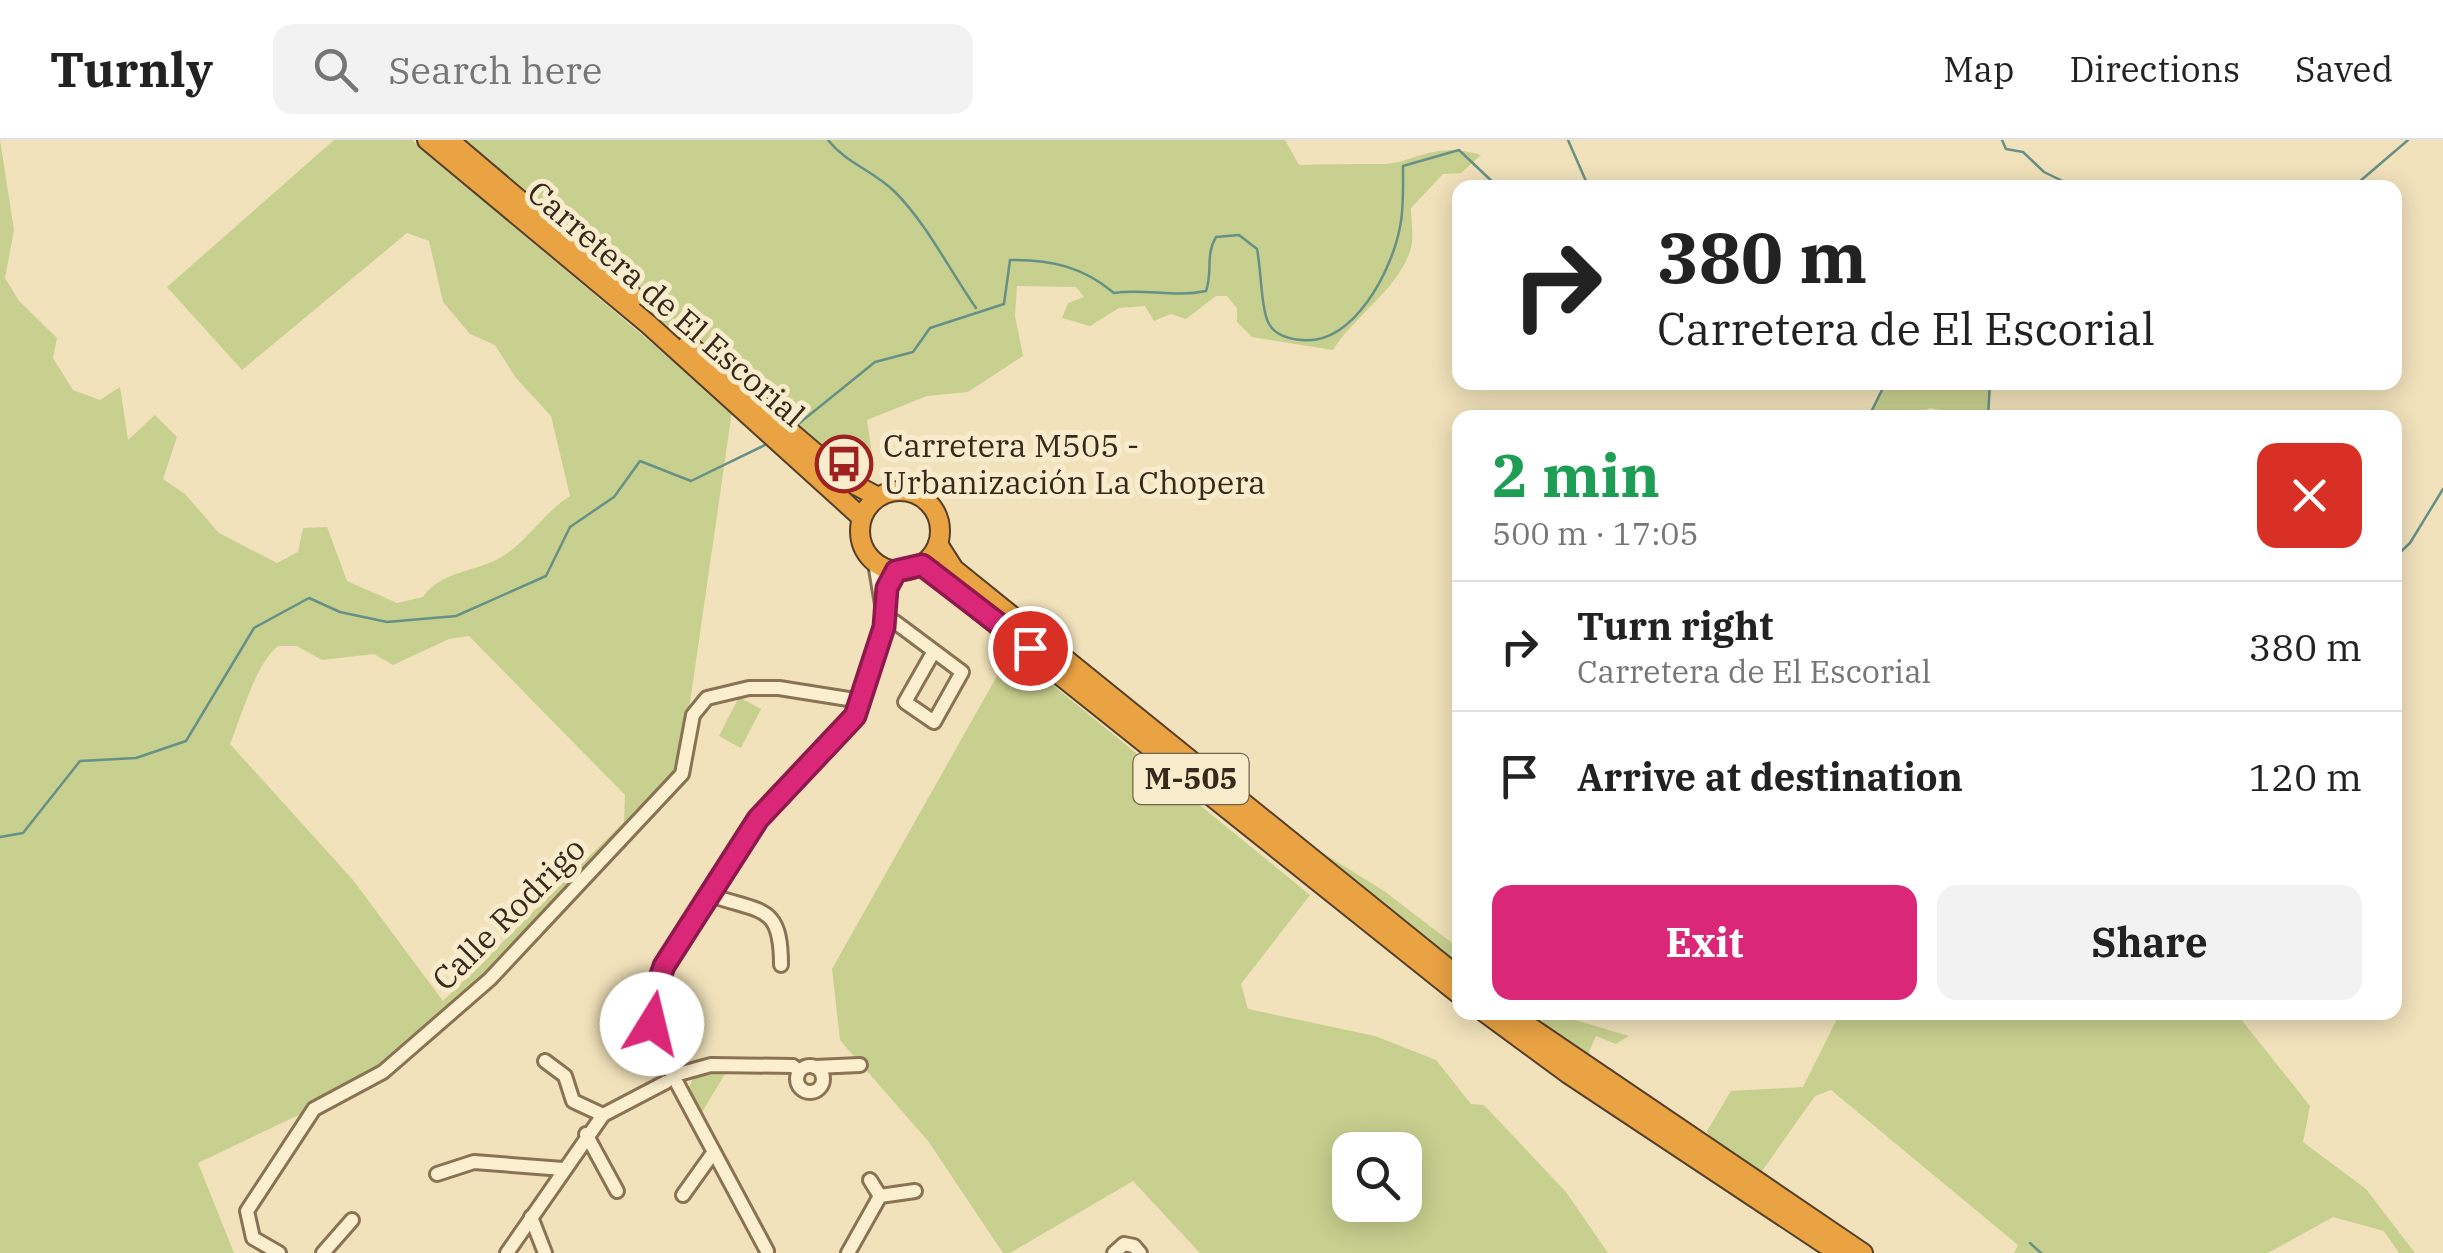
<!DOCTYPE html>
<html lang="en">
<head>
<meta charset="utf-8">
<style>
  :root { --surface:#fff; --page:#f2f2f2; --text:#222; --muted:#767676; --line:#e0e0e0; --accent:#db2777 }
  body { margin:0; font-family:"IBM Plex Serif",serif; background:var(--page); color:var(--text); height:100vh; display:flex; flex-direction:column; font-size:38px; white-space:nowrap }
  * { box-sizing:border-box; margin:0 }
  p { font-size:32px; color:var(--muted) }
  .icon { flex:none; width:55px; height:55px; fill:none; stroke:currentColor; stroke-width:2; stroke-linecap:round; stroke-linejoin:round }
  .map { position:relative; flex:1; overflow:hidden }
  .sheet { position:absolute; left:1452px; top:270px; width:950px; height:610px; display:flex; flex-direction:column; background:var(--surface); border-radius:20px; box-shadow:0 5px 25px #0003 }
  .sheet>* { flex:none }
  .hud { position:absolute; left:1452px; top:40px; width:950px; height:210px; border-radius:20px; box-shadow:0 5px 25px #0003; background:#fff; color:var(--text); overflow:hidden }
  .fabs { position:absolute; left:1332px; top:992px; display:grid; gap:20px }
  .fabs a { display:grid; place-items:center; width:90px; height:90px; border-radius:20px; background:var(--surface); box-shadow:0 5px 25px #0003; font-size:50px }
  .pin { position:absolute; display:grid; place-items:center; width:85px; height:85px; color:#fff; margin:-42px; border:5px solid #fff; border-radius:50%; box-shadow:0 2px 10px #0007 }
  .me { position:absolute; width:110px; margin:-55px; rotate:9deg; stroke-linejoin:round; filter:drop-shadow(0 0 8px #0008) }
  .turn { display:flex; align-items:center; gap:35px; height:210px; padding:0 40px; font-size:45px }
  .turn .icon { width:130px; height:130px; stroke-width:2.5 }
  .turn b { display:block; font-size:70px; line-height:85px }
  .round { display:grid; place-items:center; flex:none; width:105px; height:105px; border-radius:20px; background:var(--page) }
  .summary { display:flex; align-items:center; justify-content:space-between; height:170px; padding:0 40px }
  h1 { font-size:60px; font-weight:700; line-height:75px; color:#1e9e55 }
  .primary-button { display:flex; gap:20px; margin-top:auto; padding:20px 40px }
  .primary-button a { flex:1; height:115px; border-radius:20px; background:var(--accent); color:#fff; font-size:40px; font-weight:700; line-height:115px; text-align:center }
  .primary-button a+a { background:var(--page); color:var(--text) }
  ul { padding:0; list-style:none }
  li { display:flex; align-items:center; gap:30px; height:130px; padding:0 40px; border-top:2px solid var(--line) }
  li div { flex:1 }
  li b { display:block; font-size:38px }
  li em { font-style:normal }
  header { display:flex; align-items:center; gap:60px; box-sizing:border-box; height:140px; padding:0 50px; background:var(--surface); border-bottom:2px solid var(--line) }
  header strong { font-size:48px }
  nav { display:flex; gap:55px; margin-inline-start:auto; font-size:35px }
  .search { width:700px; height:90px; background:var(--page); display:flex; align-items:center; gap:25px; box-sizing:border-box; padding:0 35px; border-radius:20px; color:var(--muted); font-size:38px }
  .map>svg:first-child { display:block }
  .green { fill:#c7d08f; fill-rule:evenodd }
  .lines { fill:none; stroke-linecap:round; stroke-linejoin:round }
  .stream { stroke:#679086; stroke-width:2.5 }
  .minor-casing { stroke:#8a7254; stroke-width:18 }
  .highway-casing { stroke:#573f29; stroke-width:22 }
  .minor { stroke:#fcefcf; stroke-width:12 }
  .highway { stroke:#eaa343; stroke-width:18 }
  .route-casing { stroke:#8e194d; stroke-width:25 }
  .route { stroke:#db2777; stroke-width:18 }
  .labels { text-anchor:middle; stroke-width:10; stroke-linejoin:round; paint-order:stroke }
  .shield { fill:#f8eccc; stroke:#72644f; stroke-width:2.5 }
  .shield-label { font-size:30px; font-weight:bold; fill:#38291a }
  .street-label { font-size:32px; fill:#38291a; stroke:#f8eccc }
  .poi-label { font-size:32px; fill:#38291a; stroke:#f8eccc; text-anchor:start }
</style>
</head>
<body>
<header>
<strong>Turnly</strong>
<div class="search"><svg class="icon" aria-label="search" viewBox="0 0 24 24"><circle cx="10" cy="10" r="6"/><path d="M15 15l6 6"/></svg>Search here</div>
<nav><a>Map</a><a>Directions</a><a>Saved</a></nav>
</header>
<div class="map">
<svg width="2443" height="1113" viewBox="0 0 2443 1113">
  <rect width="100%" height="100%" fill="#f1e2bb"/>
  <g class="green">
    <path d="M0,0L14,90L5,138L19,161L57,198L53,218L73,250L100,260L120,247L128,300L155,275L177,297L163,339L185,354L219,393L277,423L298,412L303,388L327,387L347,441L397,463L423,457C440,432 473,432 498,419C525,405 543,373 570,356L551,276L516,238L495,205L470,194L443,162L429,101L407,93L242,230L167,147L334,0H412L732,271L680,632L505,818L379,928L305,972L198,1023L234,1113H0ZM469,496L625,655L624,682L443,861L353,740L230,604C241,577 256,523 278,506H297L322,520L374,514L393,525L449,499Z"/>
    <path d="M449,0H1285L1299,25C1326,24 1353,24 1379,24C1412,25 1431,0 1481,15L1461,33L1443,34L1411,68C1411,80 1414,97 1411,108C1399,149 1355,175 1333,210L1252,197L1237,182V168L1227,156H1216L1186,179L1171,174L1154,181L1145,166L1119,168L1090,186L1062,178L1068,163L1084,157L1076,147L1017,146L1015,176L1023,216L968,252L927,256L867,280L873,322L866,329L834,303L822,319Z"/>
    <polygon points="1886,243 1990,243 1988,277 1945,277 1947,271 1930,268 1903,277 1868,277"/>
    <path d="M1011,511L1310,755L1241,844L1248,869L1375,896L1436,920L1471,964L1484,965L1566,1052L1608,1113H1200L1133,1041L1010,1113H1003L928,1001L840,900L832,829ZM1350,1010H1405V1065H1350Z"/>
    <polygon points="739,557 761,569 741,608 719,596"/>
    <polygon points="1318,710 1384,751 1460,809 1460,838 1312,719"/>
    <polygon points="1515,873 1552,873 1629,896 1616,904 1596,896 1587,917"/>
    <polygon points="1840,873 2236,873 2310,966 2303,1002 2366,1049 2415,1113 2399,1113 2384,1091 2333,1077 2268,1113 2014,1113 2018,1105 1831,950 1815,956 1762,1031 1762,1046 1716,1008 1707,991 1731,951 1803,947"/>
    <polygon points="702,931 726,932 701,974 688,950 694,936"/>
  </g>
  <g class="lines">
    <g class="stream">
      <path d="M828,0C846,23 874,31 895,52C927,84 950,131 976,168"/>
      <polyline points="1568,0 1589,48"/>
      <polyline points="2002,0 2006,9 2023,12 2044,32 2077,48"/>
      <polyline points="2352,48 2408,0"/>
      <polyline points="1868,278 1886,242"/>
      <polyline points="1988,278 1990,242"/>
      <path d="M797,285L875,222L913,212L930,188L1004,164L1010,120C1051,120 1082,126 1114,153C1145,148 1174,158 1206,151C1213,132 1205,115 1216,97L1239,95L1257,109C1261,127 1261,170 1269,184C1276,196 1289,199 1302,200C1354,205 1392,130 1400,87C1404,68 1403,46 1403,26L1459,10L1499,48"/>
      <polyline points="2395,417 2410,403 2443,349"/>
      <polyline points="0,697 23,693 80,621 136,618 186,601 254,488 309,458 340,472 387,482 456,476 546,436 570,387 614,357 640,321 691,341 765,305"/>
      <polyline points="2030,1103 2041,1113"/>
    </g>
    <g class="minor-casing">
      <g id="minor">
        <polyline points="885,459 896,431"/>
        <polyline points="885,477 895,482 962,532 934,582 905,562 934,511"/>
        <path d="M710,755C762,773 781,764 781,825"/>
        <polyline points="545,921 565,936 573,961 603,975"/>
        <circle cx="810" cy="939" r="13"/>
        <polyline points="815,927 860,925"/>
        <polyline points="682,933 711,925 793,926 799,931"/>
        <polyline points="586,994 617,1051"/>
        <polyline points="437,1034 474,1022 563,1029"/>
        <polyline points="870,1040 880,1056"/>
        <polyline points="683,1055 713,1013"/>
        <polyline points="531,1077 545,1113"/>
        <polyline points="767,1111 663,917 652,871 664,826 758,679 832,605 861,561 885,482 875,423"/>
        <polyline points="279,1113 253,1098 247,1071 314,969 383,932 490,839 682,634 693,575 707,558 749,548 779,548 861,561"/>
        <polyline points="323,1113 352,1080"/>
        <polyline points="507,1113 603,975 666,942"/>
        <polyline points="848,1113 880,1056 915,1051"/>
        <polyline points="1114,1113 1124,1104 1134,1106 1140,1113"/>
      </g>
    </g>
    <g class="highway-casing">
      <g id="highway">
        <polyline points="427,0 648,184 861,377"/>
        <polyline points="449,0 634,157"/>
        <polyline points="688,204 848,341 878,357"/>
        <circle cx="900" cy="391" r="40"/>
        <polyline points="938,404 954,429 1460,838"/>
        <polyline points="922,425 1460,855"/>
        <polyline points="1484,872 1567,933 1838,1113"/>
        <polyline points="1508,872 1863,1113"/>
      </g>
    </g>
    <use href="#minor" class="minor"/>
    <use href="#highway" class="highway"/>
  </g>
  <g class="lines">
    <g class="route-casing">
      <polyline id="route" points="652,884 653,858 664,826 758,679 855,576 884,487 887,448 896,431 922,425 1030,508"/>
    </g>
    <use href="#route" class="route"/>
  </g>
  <defs>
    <g id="bus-ring" transform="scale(2.875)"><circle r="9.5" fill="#f8eccc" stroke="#9e201f" stroke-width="1.5"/><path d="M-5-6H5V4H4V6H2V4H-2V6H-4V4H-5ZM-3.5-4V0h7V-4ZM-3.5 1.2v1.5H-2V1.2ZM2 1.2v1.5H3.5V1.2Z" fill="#9e201f"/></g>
  </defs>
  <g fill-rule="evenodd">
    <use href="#bus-ring" x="844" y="324"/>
  </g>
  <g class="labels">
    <rect class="shield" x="1133.5" y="614" width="115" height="50" rx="8"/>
    <g class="shield-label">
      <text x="1191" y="649">M-505</text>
    </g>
    <g class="street-label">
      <text transform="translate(666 164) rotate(41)" y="11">Carretera de El Escorial</text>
      <text transform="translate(509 774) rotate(-45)" y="11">Calle Rodrigo</text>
    </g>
    <g class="poi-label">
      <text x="883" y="317">Carretera M505 -<tspan x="883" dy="37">Urbanización La Chopera</tspan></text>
    </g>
  </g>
</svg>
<div class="fabs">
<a><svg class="icon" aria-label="search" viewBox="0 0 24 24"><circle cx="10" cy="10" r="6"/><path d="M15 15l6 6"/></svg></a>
</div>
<div class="pin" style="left:1030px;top:508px;background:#d93025"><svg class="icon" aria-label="arrive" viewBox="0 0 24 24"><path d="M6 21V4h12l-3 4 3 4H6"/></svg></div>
<svg class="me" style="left:652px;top:884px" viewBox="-20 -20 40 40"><circle r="19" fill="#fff"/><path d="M0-13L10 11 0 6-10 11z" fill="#db2777"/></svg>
<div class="hud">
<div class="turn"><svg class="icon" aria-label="right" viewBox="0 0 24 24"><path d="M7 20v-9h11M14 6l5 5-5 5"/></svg><div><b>380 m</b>Carretera de El Escorial</div></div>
</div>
<section class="sheet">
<div class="summary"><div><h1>2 min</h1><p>500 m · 17:05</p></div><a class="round" style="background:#d93025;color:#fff"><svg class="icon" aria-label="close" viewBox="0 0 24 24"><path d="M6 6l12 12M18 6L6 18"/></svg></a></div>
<ul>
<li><svg class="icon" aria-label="right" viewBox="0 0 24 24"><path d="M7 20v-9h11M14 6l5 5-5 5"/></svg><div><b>Turn right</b><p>Carretera de El Escorial</p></div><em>380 m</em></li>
<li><svg class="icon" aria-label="arrive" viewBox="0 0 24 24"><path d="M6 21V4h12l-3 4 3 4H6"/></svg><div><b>Arrive at destination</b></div><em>120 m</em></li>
</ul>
<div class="primary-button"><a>Exit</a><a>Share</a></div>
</section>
</div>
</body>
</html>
